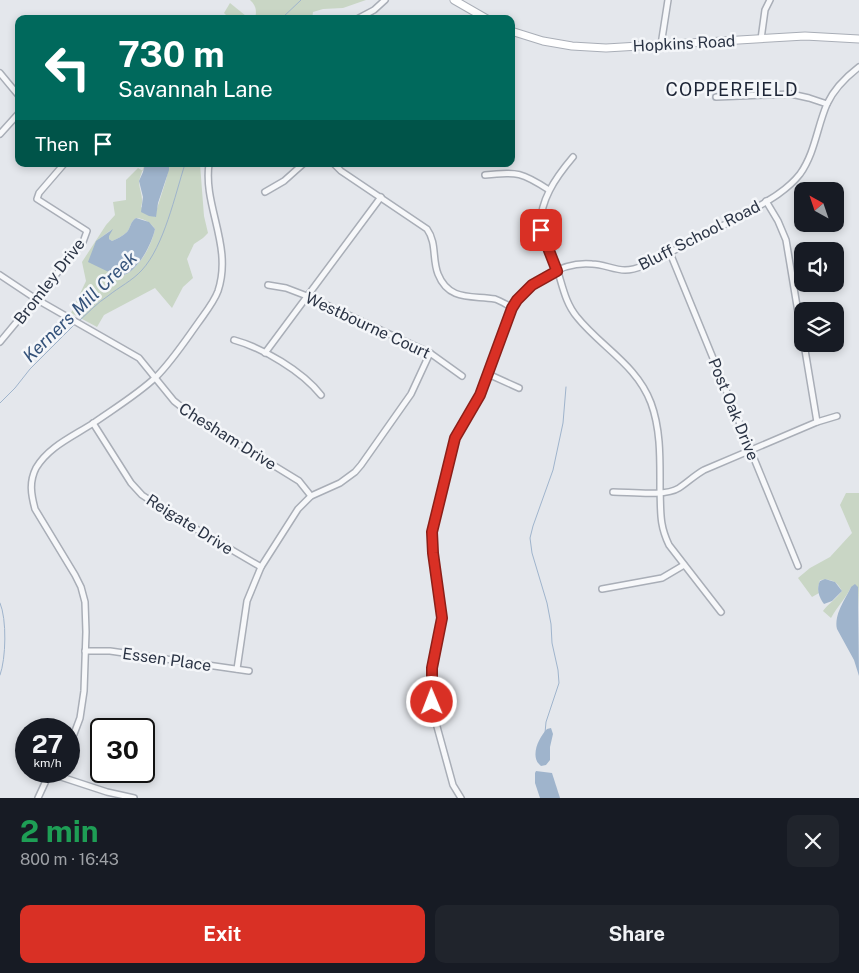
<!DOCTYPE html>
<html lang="en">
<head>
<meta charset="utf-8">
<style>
  :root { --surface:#171b24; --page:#20242c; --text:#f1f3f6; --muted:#9ea1a6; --accent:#d93025 }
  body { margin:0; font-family:"Public Sans",sans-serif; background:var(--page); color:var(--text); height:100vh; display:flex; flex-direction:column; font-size:19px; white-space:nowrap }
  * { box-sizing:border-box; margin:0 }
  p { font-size:16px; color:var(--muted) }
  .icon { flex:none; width:28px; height:28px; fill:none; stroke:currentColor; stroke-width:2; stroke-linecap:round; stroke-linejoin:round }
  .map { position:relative; height:798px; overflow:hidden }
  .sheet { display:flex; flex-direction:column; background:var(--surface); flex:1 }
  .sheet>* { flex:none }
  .top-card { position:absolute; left:15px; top:15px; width:500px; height:152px; border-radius:10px; box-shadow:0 2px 8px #0003; background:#00695c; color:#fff; overflow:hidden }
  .needle { width:32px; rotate:320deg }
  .tools { position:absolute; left:794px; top:182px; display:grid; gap:10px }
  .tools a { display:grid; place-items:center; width:50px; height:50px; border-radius:10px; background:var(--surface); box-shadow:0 2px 8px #0003; font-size:25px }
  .speed { position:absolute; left:15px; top:718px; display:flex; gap:10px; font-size:25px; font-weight:700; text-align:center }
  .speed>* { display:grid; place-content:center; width:65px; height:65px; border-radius:50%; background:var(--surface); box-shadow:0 2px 8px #0003; line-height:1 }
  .speed small { font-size:12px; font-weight:400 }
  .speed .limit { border:2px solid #111; border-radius:8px; background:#fff; color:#111 }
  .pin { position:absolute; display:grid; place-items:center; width:42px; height:42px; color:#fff; margin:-21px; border-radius:10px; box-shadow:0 2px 8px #0006 }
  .me { position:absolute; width:55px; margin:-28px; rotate:359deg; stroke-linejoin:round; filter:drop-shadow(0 0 4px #0008) }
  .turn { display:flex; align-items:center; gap:18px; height:105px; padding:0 20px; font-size:22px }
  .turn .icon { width:65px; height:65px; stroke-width:2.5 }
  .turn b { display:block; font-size:35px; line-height:42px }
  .then { display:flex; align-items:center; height:48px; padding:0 20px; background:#0003; gap:10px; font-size:19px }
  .round { display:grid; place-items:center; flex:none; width:52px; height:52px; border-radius:10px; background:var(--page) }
  .head { display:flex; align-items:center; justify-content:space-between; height:85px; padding:0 20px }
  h1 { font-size:30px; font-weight:700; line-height:38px; color:#1e9e55 }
  .cta { display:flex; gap:10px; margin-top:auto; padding:10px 20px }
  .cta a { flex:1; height:58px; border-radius:10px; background:var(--accent); color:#fff; font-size:20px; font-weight:700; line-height:58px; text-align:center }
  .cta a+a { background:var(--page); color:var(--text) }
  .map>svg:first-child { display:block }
  .green { fill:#c9d6c5; fill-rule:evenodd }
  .water { fill:#9fb4cc }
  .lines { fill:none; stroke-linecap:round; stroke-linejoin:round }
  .stream { stroke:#9fb4cc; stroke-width:1 }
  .street-casing { stroke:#a9aeb7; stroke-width:8 }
  .secondary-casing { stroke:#a9aeb7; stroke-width:9 }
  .street { stroke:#f7f8fa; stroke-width:5 }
  .secondary { stroke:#fff; stroke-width:7 }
  .route-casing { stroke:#8d1f18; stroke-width:12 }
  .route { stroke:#d93025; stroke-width:9 }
  .labels { text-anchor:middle; stroke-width:5; stroke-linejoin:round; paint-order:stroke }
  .street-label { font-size:16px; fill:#2b3445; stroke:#f4f6f9 }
  .neighbourhood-label { font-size:18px; letter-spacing:1px; fill:#1d2536; stroke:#f4f6f9 }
  .water-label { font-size:18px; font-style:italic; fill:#34527a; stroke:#f4f6f9 }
</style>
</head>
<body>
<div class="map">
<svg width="859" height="798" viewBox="0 0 859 798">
  <rect width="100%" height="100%" fill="#e4e7ec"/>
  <g class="green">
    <path d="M250,0H366L343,8L323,9L313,12L312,19H255C257,11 256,5 250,0Z"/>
    <polygon points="230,3 246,16 247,19 230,19 224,13"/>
    <path d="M145,164C143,168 139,180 139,183C140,192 144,198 141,207L155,217C157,205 171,171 168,164H200L204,216L208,233L203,238L194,244L187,259L193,278L183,287L172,308L155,288L104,315L97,327L71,313L86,281L82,262L106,225L115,215L113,202L126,200V180L138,168L143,171ZM136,218C144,218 151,223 155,229L154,233C149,251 138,269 121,277L99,239L111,230L108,236L109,239L112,241C117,239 123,236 127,232C131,227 130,222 136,218Z"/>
    <path d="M846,493H859V608L858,587H851C846,598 837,607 831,618L823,611C828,604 836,599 842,591C837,581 830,578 820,580L818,587L819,593L812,597L798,578L810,568L830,557L852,533L840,505Z"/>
  </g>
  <g class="water">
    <polygon points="145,164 169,165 169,170 158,203 156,217 149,216 141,212 143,197 139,181 143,172"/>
    <path d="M136,218L149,222L155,229C152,244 135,278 117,276L88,262L96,241L113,229L109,236V239L112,241C117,239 123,236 127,232C131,227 130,222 136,218Z"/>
    <path d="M825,579L835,582L842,591L832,601L824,604C819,598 816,588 820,581Z"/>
    <path d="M855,584L858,587V592L859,676L854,660L837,629C834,614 845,600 851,587Z"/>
    <path d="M551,728L553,734L550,747V760L546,765L541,766C529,757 539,737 547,729Z"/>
    <polygon points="536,771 552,773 560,798 540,798 535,783 535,773"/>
  </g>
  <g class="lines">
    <g class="stream">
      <polyline points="281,19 301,0"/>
      <path d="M79,321C89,312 97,303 108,296C119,287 132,281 142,270C164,246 175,195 185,164"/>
      <polyline points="0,403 15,388 30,369 76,323"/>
      <path d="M0,603C7,619 6,659 0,675"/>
      <polyline points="545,733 546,722 559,683 558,670 552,643 551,624 547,603 532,553 530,538 533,526 553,470 563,423 566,387"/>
    </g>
    <g class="street-casing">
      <g id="street">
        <polyline points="357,19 374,10 385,0"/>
        <polyline points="761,39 765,10 770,0"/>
        <polyline points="661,45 668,0"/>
        <polyline points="0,73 19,96"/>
        <polyline points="716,97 791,94 809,98 827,104"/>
        <polyline points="0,134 19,113"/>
        <path d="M573,157C556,177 538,202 541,230C546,244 553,258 558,272C563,288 566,304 577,317C601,347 637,365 651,403C661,430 660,460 660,489C661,512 659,524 669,545L721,612"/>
        <path d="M334,164L341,171L427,229C437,243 432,259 438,274C449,302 473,295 495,299C501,301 507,305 513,308"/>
        <path d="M485,175C517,171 523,173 549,190"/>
        <polyline points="265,192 284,181 303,164"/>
        <polyline points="766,201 778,221 786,240 802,336"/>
        <polyline points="670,253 798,566"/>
        <polyline points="0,275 36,299 139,358 174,401 193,416 299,481 311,496"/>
        <polyline points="268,285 286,288 307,296 430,353 462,376"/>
        <path d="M234,340C263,348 302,371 321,395"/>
        <polyline points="0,342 83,242 87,231 37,199 39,193 64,164"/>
        <polyline points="804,344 817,422"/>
        <polyline points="265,353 381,197"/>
        <polyline points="488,374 519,388"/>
        <polyline points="93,423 131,483 142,495 174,516 261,567"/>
        <path d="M613,492C630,492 665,497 679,488C688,482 695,475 704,470L817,422L837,416"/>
        <polyline points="602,589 662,578 684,565"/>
        <polyline points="85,651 110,651 249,671"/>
        <polyline points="237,669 247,601 261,567 298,509 311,496 340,483 355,472 361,465 411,394 430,353"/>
        <path d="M69,742L74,734L80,718L84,691L86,632L85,602L81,587L75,575L35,509C31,494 29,482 36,468C49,446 74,436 95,422C115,408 138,394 156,377C172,361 185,341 198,323C205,313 214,302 218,291C233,246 203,206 209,164"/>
        <polyline points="49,773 107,792 134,798"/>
        <polyline points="38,798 50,772"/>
        <path d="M461,798L453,785L436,723L432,701V668L442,618L433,553L432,532L455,439L480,395L513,308C528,283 561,261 592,264C603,264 614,270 625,270C640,270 657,259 671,252C695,240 720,227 745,214C764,203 786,192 800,174C815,153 817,127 827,104C834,89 846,77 859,67"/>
      </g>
    </g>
    <g class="secondary-casing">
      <g id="secondary">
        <polyline points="454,0 487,19"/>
        <polyline points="511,31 543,41 572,46 606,48 805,36 859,39"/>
      </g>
    </g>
    <use href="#street" class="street"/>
    <use href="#secondary" class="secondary"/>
  </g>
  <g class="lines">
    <g class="route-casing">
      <polyline id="route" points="432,702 432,668 442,618 433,553 432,532 455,438 480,395 512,308 517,300 532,285 557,271 541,230"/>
    </g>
    <use href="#route" class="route"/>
  </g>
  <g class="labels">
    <g class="street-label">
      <text transform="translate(684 43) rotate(-3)" y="6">Hopkins Road</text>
      <text transform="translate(699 235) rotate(-27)" y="6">Bluff School Road</text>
      <text transform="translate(49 281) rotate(-52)" y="6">Bromley Drive</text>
      <text transform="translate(368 325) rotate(25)" y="6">Westbourne Court</text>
      <text transform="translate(734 409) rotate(68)" y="6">Post Oak Drive</text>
      <text transform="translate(228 436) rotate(32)" y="6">Chesham Drive</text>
      <text transform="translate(190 524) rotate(32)" y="6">Reigate Drive</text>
      <text transform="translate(167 659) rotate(8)" y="6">Essen Place</text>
    </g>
    <g class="neighbourhood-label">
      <text x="732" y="96">COPPERFIELD</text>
    </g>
    <g class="water-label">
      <text transform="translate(80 307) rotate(-44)" y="6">Kerners Mill Creek</text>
    </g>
  </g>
</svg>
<div class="tools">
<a><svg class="needle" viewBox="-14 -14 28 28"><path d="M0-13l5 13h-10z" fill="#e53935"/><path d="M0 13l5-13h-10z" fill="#9ea1a6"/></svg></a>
<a><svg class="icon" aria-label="sound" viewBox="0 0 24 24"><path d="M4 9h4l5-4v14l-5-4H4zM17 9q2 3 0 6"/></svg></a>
<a><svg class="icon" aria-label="layers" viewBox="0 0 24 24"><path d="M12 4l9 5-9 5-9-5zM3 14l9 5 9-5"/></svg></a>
</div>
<div class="speed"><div>27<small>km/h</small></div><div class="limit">30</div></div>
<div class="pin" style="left:541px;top:230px;background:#d93025"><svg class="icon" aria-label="arrive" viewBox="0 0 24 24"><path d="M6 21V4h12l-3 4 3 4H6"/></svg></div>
<svg class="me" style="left:432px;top:702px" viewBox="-20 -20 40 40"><circle r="17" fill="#d93025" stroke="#fff" stroke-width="3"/><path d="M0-11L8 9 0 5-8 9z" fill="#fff"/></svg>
<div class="top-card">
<div class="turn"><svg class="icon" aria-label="left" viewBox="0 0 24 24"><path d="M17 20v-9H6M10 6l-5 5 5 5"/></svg><div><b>730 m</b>Savannah Lane</div></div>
<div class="then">Then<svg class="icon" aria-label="arrive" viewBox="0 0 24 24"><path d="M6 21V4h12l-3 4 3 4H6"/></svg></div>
</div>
</div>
<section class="sheet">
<div class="head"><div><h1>2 min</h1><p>800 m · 16:43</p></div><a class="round"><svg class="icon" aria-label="close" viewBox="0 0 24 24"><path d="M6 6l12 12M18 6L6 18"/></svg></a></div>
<div class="cta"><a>Exit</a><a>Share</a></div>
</section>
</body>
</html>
